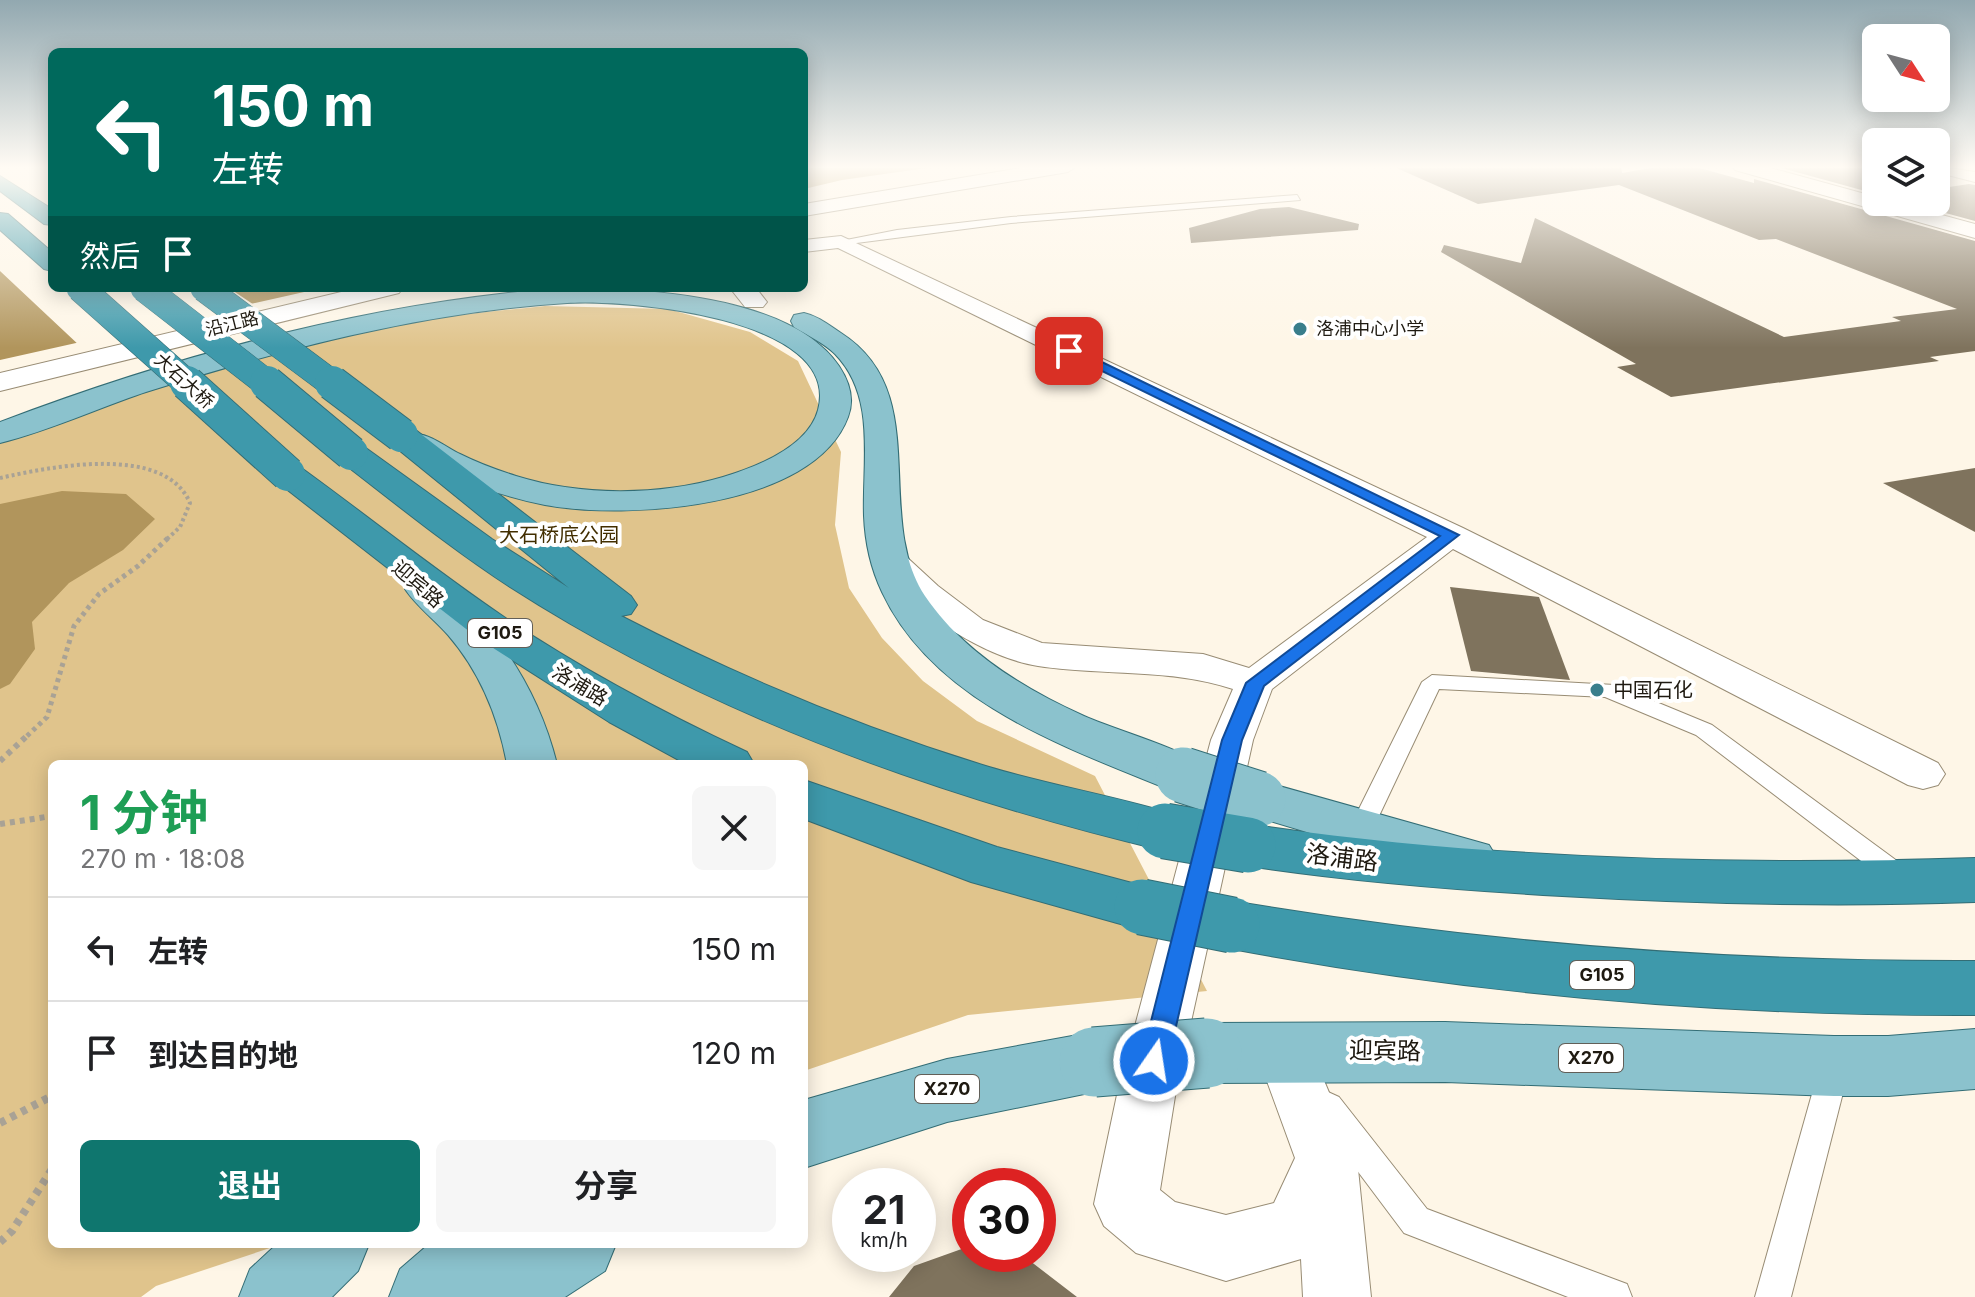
<!DOCTYPE html>
<html lang="zh">
<head>
<meta charset="utf-8">
<style>
  :root { --surface:#fff; --page:#f6f6f6; --text:#202124; --muted:#757577; --line:#e0e0e0; --accent:#0f766e }
  body { margin:0; font-family:Inter,"Noto Sans SC",sans-serif; background:var(--page); color:var(--text); height:100vh; display:flex; flex-direction:column; font-size:30px; white-space:nowrap }
  * { box-sizing:border-box; margin:0 }
  p { font-size:26px; color:var(--muted) }
  .icon { flex:none; width:44px; height:44px; fill:none; stroke:currentColor; stroke-width:2; stroke-linecap:round; stroke-linejoin:round }
  .map { position:relative; flex:1; overflow:hidden }
  .panel { position:absolute; left:48px; top:760px; width:760px; height:488px; display:flex; flex-direction:column; background:var(--surface); border-radius:12px; box-shadow:0 4px 20px #0003 }
  .panel>* { flex:none }
  .top-card { position:absolute; left:48px; top:48px; width:760px; height:244px; border-radius:12px; box-shadow:0 4px 20px #0003; background:#00695c; color:#fff; overflow:hidden }
  .needle { width:52px; rotate:126deg }
  .tools { position:absolute; left:1862px; top:24px; display:grid; gap:16px }
  .tools a { display:grid; place-items:center; width:88px; height:88px; border-radius:12px; background:var(--surface); box-shadow:0 4px 20px #0003; font-size:40px }
  .speed { position:absolute; left:832px; top:1168px; display:flex; gap:16px; font-size:40px; font-weight:700; text-align:center }
  .speed>* { display:grid; place-content:center; width:104px; height:104px; border-radius:50%; background:var(--surface); box-shadow:0 4px 20px #0003; line-height:1 }
  .speed small { font-size:20px; font-weight:400 }
  .speed .limit { border:12px solid #d22; background:#fff; color:#111 }
  .pin { position:absolute; display:grid; place-items:center; width:68px; height:68px; color:#fff; margin:-34px; border-radius:16px; box-shadow:0 4px 12px #0006 }
  .me { position:absolute; width:88px; margin:-44px; rotate:13deg; stroke-linejoin:round; filter:drop-shadow(0 0 6px #0008) }
  .turn { display:flex; align-items:center; gap:28px; height:168px; padding:0 32px; font-size:36px }
  .turn .icon { width:104px; height:104px; stroke-width:2.5 }
  .turn b { display:block; font-size:56px; line-height:68px }
  .then { display:flex; align-items:center; height:76px; padding:0 32px; background:#0003; gap:16px; font-size:30px }
  .round { display:grid; place-items:center; flex:none; width:84px; height:84px; border-radius:12px; background:var(--page) }
  .overview { display:flex; align-items:center; justify-content:space-between; height:136px; padding:0 32px }
  h1 { font-size:48px; font-weight:700; line-height:60px; color:#1e9e55 }
  .action { display:flex; gap:16px; margin-top:auto; padding:16px 32px }
  .action a { flex:1; height:92px; border-radius:12px; background:var(--accent); color:#fff; font-size:32px; font-weight:700; line-height:92px; text-align:center }
  .action a+a { background:var(--page); color:var(--text) }
  ul { padding:0; list-style:none }
  li { display:flex; align-items:center; gap:24px; height:104px; padding:0 32px; border-top:2px solid var(--line) }
  li div { flex:1 }
  li b { display:block; font-size:30px }
  li em { font-style:normal }
  .map>svg:first-child { display:block }
  .green { fill:#e0c48c }
  .water { fill:#b1955c }
  .pier { fill:#fef6e7 }
  .building { fill:#7f735d }
  .lines { fill:none; stroke-linecap:round; stroke-linejoin:round }
  .lane-casing { stroke:#988c74; stroke-width:2 }
  .street-casing { stroke:#988c74; stroke-width:2 }
  .secondary-casing { stroke:#988c74; stroke-width:2 }
  .primary-casing { stroke:#336d75; stroke-width:2 }
  .highway-casing { stroke:#336d75; stroke-width:2 }
  .path-far3 { stroke:#a9a295; stroke-width:4; stroke-dasharray:3 3; stroke-linecap:butt }
  .path-far2 { stroke:#a9a295; stroke-width:5; stroke-dasharray:4 4; stroke-linecap:butt }
  .path-far1 { stroke:#a9a295; stroke-width:6; stroke-dasharray:5 5; stroke-linecap:butt }
  .path { stroke:#a9a295; stroke-width:8; stroke-dasharray:6 6; stroke-linecap:butt }
  .lane { fill:#fff; fill-rule:evenodd }
  .street { fill:#fff; fill-rule:evenodd }
  .secondary { fill:#fff; fill-rule:evenodd }
  .primary { fill:#8bc2cd; fill-rule:evenodd }
  .highway { fill:#3e99ab; fill-rule:evenodd }
  .primary-bridge-far1-casing { stroke:#336d75; stroke-width:57; stroke-linecap:butt }
  .primary-bridge-casing { stroke:#336d75; stroke-width:71; stroke-linecap:butt }
  .highway-bridge-far2-casing { stroke:#336d75; stroke-width:28; stroke-linecap:butt }
  .highway-bridge-far1-casing { stroke:#336d75; stroke-width:36; stroke-linecap:butt }
  .highway-bridge-casing { stroke:#336d75; stroke-width:57; stroke-linecap:butt }
  .primary-bridge-far1 { stroke:#8bc2cd; stroke-width:55 }
  .primary-bridge { stroke:#8bc2cd; stroke-width:69 }
  .highway-bridge-far2 { stroke:#3e99ab; stroke-width:27 }
  .highway-bridge-far1 { stroke:#3e99ab; stroke-width:34 }
  .highway-bridge { stroke:#3e99ab; stroke-width:55 }
  .route { fill:#1a73e8; stroke:#114b97; stroke-width:2 }
  .poi-dot { fill:#397e8c; stroke:#fff; stroke-width:3 }
  .labels { text-anchor:middle; stroke-width:8; stroke-linejoin:round; paint-order:stroke }
  .far-street-label { font-size:18px; fill:#1f1a11; stroke:#fff }
  .far-poi-label { font-size:18px; fill:#1f1a11; stroke:#fff; text-anchor:start }
  .shield { fill:#fff; stroke:#625f58; stroke-width:2 }
  .shield-label { font-size:18px; font-weight:bold; fill:#1f1a11 }
  .park-label { font-size:20px; fill:#422e00; stroke:#fff }
  .street-label { font-size:20px; fill:#1f1a11; stroke:#fff }
  .poi-label { font-size:20px; fill:#1f1a11; stroke:#fff; text-anchor:start }
  .near-street-label { font-size:24px; fill:#1f1a11; stroke:#fff }
</style>
</head>
<body>
<div class="map">
<svg width="1975" height="1297" viewBox="0 0 1975 1297">
  <rect width="100%" height="100%" fill="#fef6e7"/>
  <path class="green" d="M545,306L668,309L750,332L798,361L841,452L835,525L849,588L882,638L923,681L977,721L1095,776L1207,991L968,1015L804,1071V764H52V1244H282L156,1286L141,1297H0V443C138,393 286,343 431,319C469,313 507,310 545,306Z"/>
  <g class="water">
    <polygon points="0,166 52,166 52,288 322,288 0,360"/>
    <polygon points="804,166 941,166 842,180 804,189"/>
    <polygon points="62,491 126,494 155,519 123,550 69,583 32,622 35,649 10,684 0,689 0,504"/>
  </g>
  <polygon class="pier" points="0,166 48,166 52,169 52,288 229,288 257,307 81,347 0,271"/>
  <g class="building">
    <polygon points="1392,166 1621,166 1622,173 1662,166 1692,166 1754,183 1754,179 1975,241 1975,351 1930,357 1939,361 1671,397 1617,367 1636,364 1441,252 1444,245 1521,263 1535,218 1784,337 1901,321 1892,317 1957,309 1776,239 1759,240 1619,185 1478,204"/>
    <polygon points="1774,166 1876,166 1876,194"/>
    <polygon points="1969,184 1975,185 1975,221 1905,202 1936,202 1936,189"/>
    <polygon points="1289,207 1359,224 1358,230 1191,243 1189,228 1260,209"/>
    <polygon points="1975,468 1975,532 1883,483"/>
    <polygon points="1450,587 1539,597 1570,680 1471,671"/>
    <polygon points="970,1246 970,1254 1021,1254 1077,1297 889,1297 914,1266"/>
  </g>
  <g class="lines">
    <g class="lane-casing">
      <g id="lane">
        <polygon points="1297,195 1300,200 1011,223 841,245 836,242 897,230 1011,217"/>
        <polygon points="1432,675 1615,685 1712,725 1908,869 1912,876 1908,883 1899,886 1890,883 1696,735 1605,697 1439,689 1370,835 1361,838 1352,835 1349,829 1422,682"/>
        <polygon points="1834,1055 1845,1059 1849,1069 1791,1297 1755,1297 1819,1069 1823,1059"/>
        <polygon points="1328,1092 1339,1097 1427,1209 1627,1284 1632,1297 1568,1297 1404,1233 1317,1117 1313,1107 1317,1097"/>
      </g>
    </g>
    <g class="street-casing">
      <g id="street">
        <polygon points="1936,166 1975,172 1975,182 1936,172"/>
        <path d="M841,236L1463,528L1938,763L1945,774L1938,785L1923,789L1908,785L1453,549L1272,689L1253,740L1176,1090L1160,1190L1175,1202L1226,1215L1274,1203L1295,1158L1256,1051L1264,1033L1284,1025L1304,1033L1357,1159L1371,1297H1303L1301,1259L1226,1281L1136,1253L1104,1226L1094,1204L1118,1090L1211,740L1233,689C1170,668 1103,676 1038,666C981,657 904,605 871,558L876,551L888,548L900,551L938,586L983,620L1042,643L1203,654L1249,668L1427,537L838,248L804,252V240Z"/>
      </g>
    </g>
    <g class="secondary-casing">
      <g id="secondary">
        <polygon points="1033,166 1077,166 1068,172 804,216 804,204"/>
        <polygon points="1733,166 1763,166 1876,197 1876,202 1894,202 1975,224 1975,238 1735,170"/>
        <polygon points="358,288 403,288 399,293 0,391 0,373"/>
        <polygon points="730,288 756,288 767,302 763,307 745,307"/>
      </g>
    </g>
    <g class="primary-casing">
      <g id="primary">
        <path d="M561,288C639,288 790,294 839,366C849,381 855,399 848,417C814,509 625,520 545,505C495,495 448,477 404,451L399,444L404,437C407,436 414,434 417,434C432,435 447,448 460,454C478,463 497,470 516,476C580,496 659,496 723,477C756,467 808,447 818,410C843,317 623,299 567,303C423,312 283,349 146,392C98,408 49,431 0,443V422C179,354 370,303 561,288Z"/>
        <path d="M804,313C818,316 829,325 841,333C935,393 872,515 925,596C963,652 1024,689 1084,716C1121,732 1162,742 1197,761C1203,764 1205,770 1208,775L1201,788L1183,793L1165,788C1062,746 933,701 882,592C871,569 865,542 864,516C862,462 877,397 835,354C824,343 807,335 794,327L791,321L794,315Z"/>
        <path d="M425,577C444,581 456,594 470,608C513,652 542,704 557,764H507C498,716 480,672 448,635C434,619 416,606 405,589L411,580Z"/>
        <polygon points="1258,780 1489,845 1498,860 1489,875 1470,881 1240,812 1232,799 1240,786"/>
        <polygon points="1445,1022 1834,1036 1888,1036 1975,1029 1975,1089 1888,1096 1834,1096 1445,1082 1207,1083 1184,1074 1174,1053 1184,1032 1207,1023"/>
        <polygon points="1094,1032 1117,1041 1127,1062 1117,1083 1094,1092 947,1122 804,1168 804,1100 947,1059"/>
        <polygon points="277,1244 369,1244 358,1271 332,1297 239,1297 250,1269"/>
        <polygon points="429,1244 616,1244 605,1271 565,1297 389,1297 400,1269"/>
      </g>
    </g>
    <g class="highway-casing">
      <g id="highway">
        <polygon points="0,176 52,209 52,225 44,224 0,191"/>
        <polygon points="0,213 8,214 52,252 52,271 44,269 0,230"/>
        <path d="M401,425L413,428L631,596L637,605L631,614L621,616C739,677 862,728 989,767C1053,786 1120,797 1184,817L1192,831L1184,845L1165,851C936,796 709,715 510,587C450,548 395,503 339,460L334,453L339,446L351,443L363,446L492,539L569,588L389,442L385,435L389,428Z"/>
        <path d="M288,464L300,467C369,517 436,571 507,619C583,670 664,713 747,752L754,764H686L609,722L479,639L276,481L271,474L276,467Z"/>
        <polygon points="804,780 997,847 1162,891 1171,907 1162,923 1142,930 971,882 804,819"/>
        <path d="M1248,824C1483,859 1738,866 1975,858V902C1837,907 1700,904 1562,896C1457,890 1352,882 1248,866L1229,860L1221,845L1229,830Z"/>
        <path d="M1232,901C1479,943 1725,962 1975,961V1015C1724,1016 1479,995 1232,949L1211,942L1203,925L1211,908Z"/>
      </g>
    </g>
    <path class="path-far3" d="M0,478C49,467 165,443 190,503L180,527L166,540"/>
    <polyline class="path-far2" points="27,736 47,717 74,626 99,594 138,566 168,538"/>
    <g class="path-far1">
      <polyline points="0,761 29,734"/>
      <polyline points="0,824 52,816"/>
    </g>
    <g class="path">
      <polyline points="0,1123 52,1096"/>
      <polyline points="0,1242 12,1231 52,1169"/>
    </g>
    <use href="#lane" class="lane"/>
    <use href="#street" class="street"/>
    <use href="#secondary" class="secondary"/>
    <use href="#primary" class="primary"/>
    <use href="#highway" class="highway"/>
    <g class="primary-bridge-far1-casing">
      <polyline id="primary-bridge-far1" points="1183,775 1258,799"/>
    </g>
    <g class="primary-bridge-casing">
      <polyline id="primary-bridge" points="1094,1062 1207,1053"/>
    </g>
    <g class="highway-bridge-far2-casing">
      <g id="highway-bridge-far2">
        <polyline points="80,288 189,385"/>
        <polyline points="144,288 269,385"/>
        <polyline points="204,288 334,385"/>
      </g>
    </g>
    <g class="highway-bridge-far1-casing">
      <g id="highway-bridge-far1">
        <polyline points="187,383 288,474"/>
        <polyline points="267,383 351,453"/>
        <polyline points="332,383 401,435"/>
      </g>
    </g>
    <g class="highway-bridge-casing">
      <g id="highway-bridge">
        <polyline points="1165,831 1248,845"/>
        <polyline points="1142,907 1232,925"/>
      </g>
    </g>
    <use href="#primary-bridge-far1" class="primary-bridge-far1"/>
    <use href="#primary-bridge" class="primary-bridge"/>
    <use href="#highway-bridge-far2" class="highway-bridge-far2"/>
    <use href="#highway-bridge-far1" class="highway-bridge-far1"/>
    <use href="#highway-bridge" class="highway-bridge"/>
  </g>
  <linearGradient id="sky" x2="0" y2="1"><stop stop-color="#92a8b0"/><stop offset="0.48" stop-color="#fffbf4"/><stop offset="1" stop-color="#fffbf4" stop-opacity="0"/></linearGradient>
  <rect width="1975" height="348" fill="url(#sky)"/>
  <polygon class="route" points="1065,348 1073,348 1459,535 1264,686 1242,740 1168,1061 1164,1070 1154,1073 1145,1070 1141,1061 1222,740 1246,683 1440,536 1065,353"/>
  <g class="poi-dot">
    <circle cx="1300" cy="329" r="8"/>
    <circle cx="1597" cy="690" r="8"/>
  </g>
  <g class="labels">
    <g class="far-street-label">
      <text transform="translate(232 324) rotate(-14)" y="6">沿江路</text>
      <text transform="translate(184 381) rotate(42)" y="6">大石大桥</text>
    </g>
    <g class="far-poi-label">
      <text x="1316" y="335">洛浦中心小学</text>
    </g>
    <g class="shield">
      <rect x="468" y="619" width="64" height="28" rx="6"/>
      <rect x="1570" y="961" width="64" height="28" rx="6"/>
      <rect x="1559" y="1044" width="64" height="28" rx="6"/>
      <rect x="915" y="1075" width="64" height="28" rx="6"/>
    </g>
    <g class="shield-label">
      <text x="500" y="639">G105</text>
      <text x="1602" y="981">G105</text>
      <text x="1591" y="1064">X270</text>
      <text x="947" y="1095">X270</text>
    </g>
    <g class="park-label">
      <text x="559" y="542">大石桥底公园</text>
    </g>
    <g class="street-label">
      <text transform="translate(418 584) rotate(41)" y="7">迎宾路</text>
      <text transform="translate(580 685) rotate(31)" y="7">洛浦路</text>
    </g>
    <g class="poi-label">
      <text x="1613" y="697">中国石化</text>
    </g>
    <g class="near-street-label">
      <text transform="translate(1342 858) rotate(7)" y="8">洛浦路</text>
      <text transform="translate(1385 1051) rotate(1)" y="8">迎宾路</text>
    </g>
  </g>
</svg>
<div class="tools">
<a><svg class="needle" viewBox="-14 -14 28 28"><path d="M0-13l5 13h-10z" fill="#e53935"/><path d="M0 13l5-13h-10z" fill="#757577"/></svg></a>
<a><svg class="icon" aria-label="layers" viewBox="0 0 24 24"><path d="M12 4l9 5-9 5-9-5zM3 14l9 5 9-5"/></svg></a>
</div>
<div class="speed"><div>21<small>km/h</small></div><div class="limit">30</div></div>
<div class="pin" style="left:1069px;top:351px;background:#d93025"><svg class="icon" aria-label="arrive" viewBox="0 0 24 24"><path d="M6 21V4h12l-3 4 3 4H6"/></svg></div>
<svg class="me" style="left:1154px;top:1061px" viewBox="-20 -20 40 40"><circle r="17" fill="#1a73e8" stroke="#fff" stroke-width="3"/><path d="M0-11L8 9 0 5-8 9z" fill="#fff"/></svg>
<div class="top-card">
<div class="turn"><svg class="icon" aria-label="left" viewBox="0 0 24 24"><path d="M17 20v-9H6M10 6l-5 5 5 5"/></svg><div><b>150 m</b>左转</div></div>
<div class="then">然后<svg class="icon" aria-label="arrive" viewBox="0 0 24 24"><path d="M6 21V4h12l-3 4 3 4H6"/></svg></div>
</div>
<section class="panel">
<div class="overview"><div><h1>1 分钟</h1><p>270 m · 18:08</p></div><a class="round"><svg class="icon" aria-label="close" viewBox="0 0 24 24"><path d="M6 6l12 12M18 6L6 18"/></svg></a></div>
<ul>
<li><svg class="icon" aria-label="left" viewBox="0 0 24 24"><path d="M17 20v-9H6M10 6l-5 5 5 5"/></svg><div><b>左转</b></div><em>150 m</em></li>
<li><svg class="icon" aria-label="arrive" viewBox="0 0 24 24"><path d="M6 21V4h12l-3 4 3 4H6"/></svg><div><b>到达目的地</b></div><em>120 m</em></li>
</ul>
<div class="action"><a>退出</a><a>分享</a></div>
</section>
</div>
</body>
</html>
